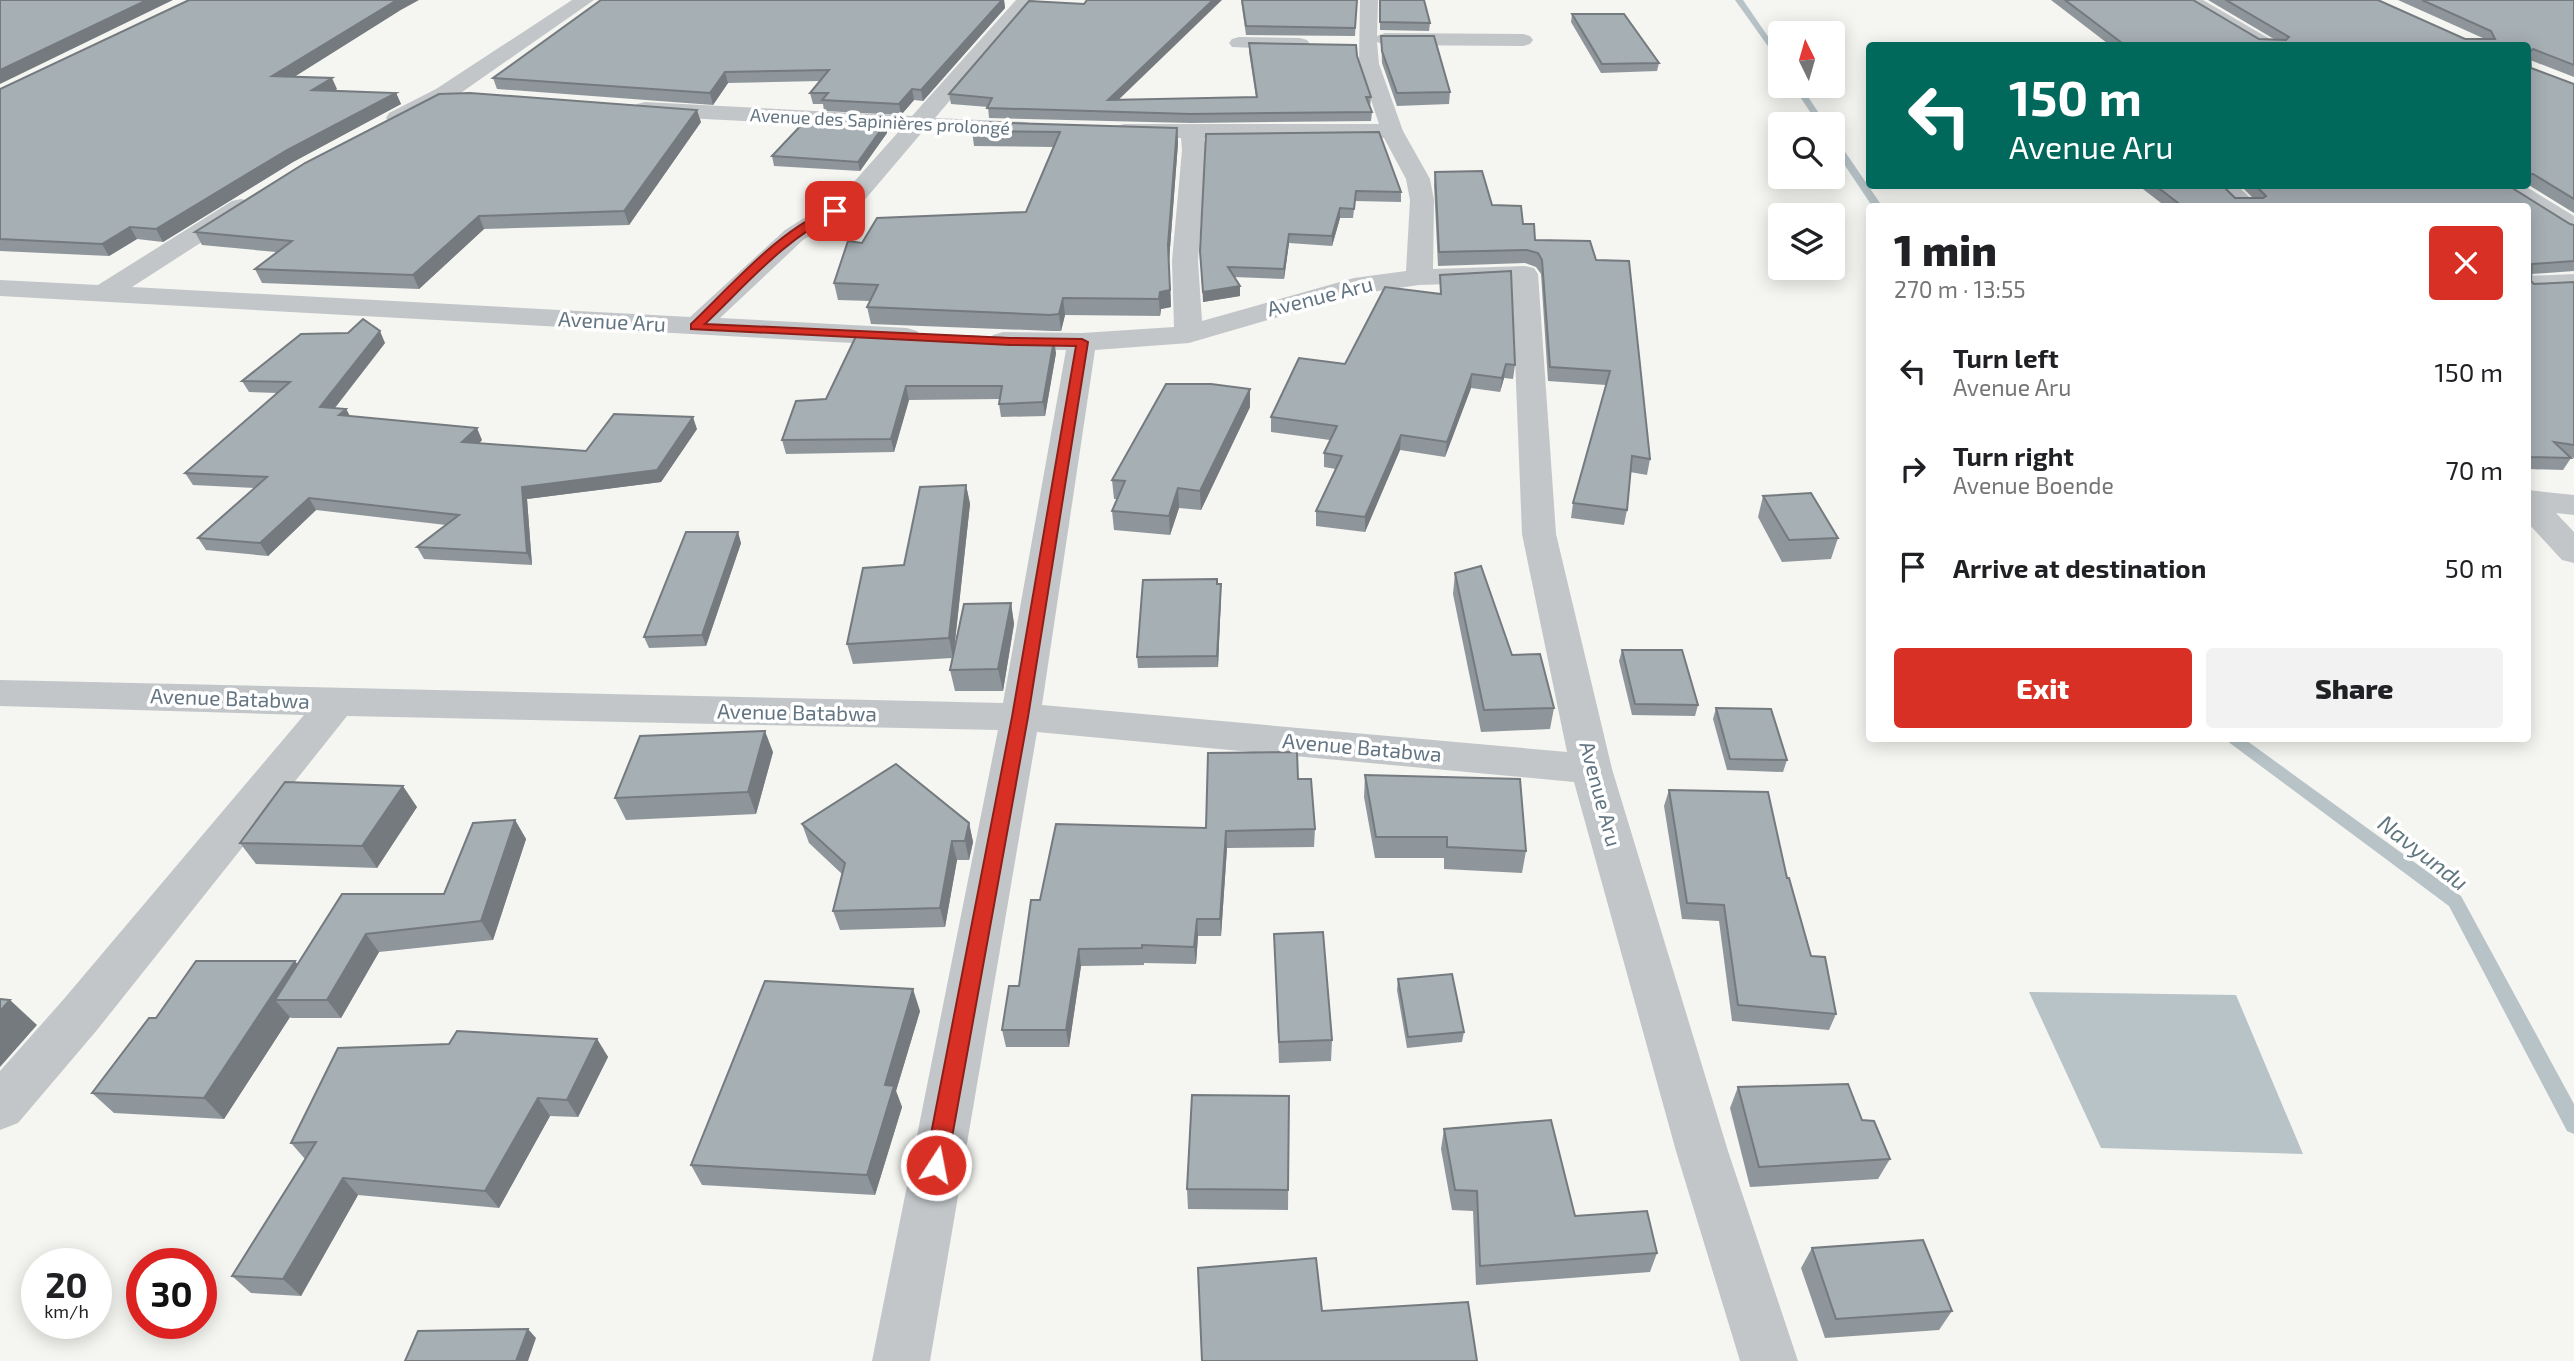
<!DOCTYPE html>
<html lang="en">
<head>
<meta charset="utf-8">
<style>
  :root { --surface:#fff; --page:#f2f2f2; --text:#202124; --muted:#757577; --accent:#d93025 }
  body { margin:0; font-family:"Exo 2",sans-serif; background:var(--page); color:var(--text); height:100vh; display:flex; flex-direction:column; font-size:26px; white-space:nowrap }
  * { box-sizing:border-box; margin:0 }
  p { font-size:23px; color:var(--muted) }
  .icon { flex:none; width:38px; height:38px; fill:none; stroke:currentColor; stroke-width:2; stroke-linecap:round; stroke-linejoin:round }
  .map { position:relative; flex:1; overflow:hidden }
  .drawer { position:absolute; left:1866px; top:203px; width:665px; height:539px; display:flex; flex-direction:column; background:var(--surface); border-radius:7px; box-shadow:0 4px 18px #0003 }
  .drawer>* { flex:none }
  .hud { position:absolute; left:1866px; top:42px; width:665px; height:147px; border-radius:7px; box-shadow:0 4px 18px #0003; background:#00695c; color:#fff; overflow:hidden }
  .needle { width:46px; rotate:355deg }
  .buttons { position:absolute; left:1768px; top:21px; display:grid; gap:14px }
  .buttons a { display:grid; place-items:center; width:77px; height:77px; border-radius:7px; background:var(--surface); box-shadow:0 4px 18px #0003; font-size:35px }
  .speed { position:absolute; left:21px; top:1248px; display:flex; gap:14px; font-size:35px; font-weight:700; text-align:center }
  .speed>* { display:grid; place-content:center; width:91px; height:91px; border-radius:50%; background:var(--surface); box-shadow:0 4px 18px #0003; line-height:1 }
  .speed small { font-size:18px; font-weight:400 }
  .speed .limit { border:10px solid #d22; background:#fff; color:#111 }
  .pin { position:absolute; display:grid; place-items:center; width:60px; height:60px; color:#fff; margin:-30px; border-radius:14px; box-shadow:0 4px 10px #0006 }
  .me { position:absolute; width:77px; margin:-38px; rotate:11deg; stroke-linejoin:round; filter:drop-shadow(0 0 5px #0008) }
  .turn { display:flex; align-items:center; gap:24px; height:147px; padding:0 28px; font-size:32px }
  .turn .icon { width:91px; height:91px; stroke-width:2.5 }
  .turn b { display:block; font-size:49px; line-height:60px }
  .round { display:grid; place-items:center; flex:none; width:74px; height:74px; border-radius:7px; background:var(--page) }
  .headline { display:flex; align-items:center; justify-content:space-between; height:119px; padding:0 28px }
  h1 { font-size:42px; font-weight:800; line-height:52px }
  .action { display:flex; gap:14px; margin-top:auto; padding:14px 28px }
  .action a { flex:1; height:80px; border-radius:7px; background:var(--accent); color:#fff; font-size:28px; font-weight:800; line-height:80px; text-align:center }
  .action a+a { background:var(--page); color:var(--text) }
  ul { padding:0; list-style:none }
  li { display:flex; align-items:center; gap:21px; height:98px; padding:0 28px }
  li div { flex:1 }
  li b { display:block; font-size:26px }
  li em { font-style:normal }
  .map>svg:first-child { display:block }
  .water { fill:#b7c3c7 }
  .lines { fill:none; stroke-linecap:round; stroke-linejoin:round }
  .stream { fill:#b7c3c7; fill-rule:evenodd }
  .minor { fill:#c2c6c9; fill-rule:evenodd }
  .wall { fill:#8f969b }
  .shaded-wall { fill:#747a7e }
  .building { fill:#a6afb4; stroke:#747a7e; stroke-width:2 }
  .route { fill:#d93025; stroke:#8d1f18; stroke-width:2 }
  .labels { text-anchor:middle; stroke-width:7; stroke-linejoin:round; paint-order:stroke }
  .far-street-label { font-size:18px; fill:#637582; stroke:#fff }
  .street-label { font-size:21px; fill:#637582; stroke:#fff }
  .water-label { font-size:23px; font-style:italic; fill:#5f777f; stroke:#fff }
</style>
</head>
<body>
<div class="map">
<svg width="2574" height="1361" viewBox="0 0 2574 1361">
  <rect width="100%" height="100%" fill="#f5f5f1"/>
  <polygon class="water" points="2029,992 2236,995 2303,1154 2101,1148"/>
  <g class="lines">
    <g class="stream">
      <polygon points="1735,0 1743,0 1780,54 1780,63"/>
      <polygon points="1793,86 1801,86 1826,124 1818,124"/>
      <polygon points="1832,136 1835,137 1882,206 1872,206 1832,146"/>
      <polygon points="2223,738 2243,738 2461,896 2574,1104 2574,1134 2567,1131 2449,906"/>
    </g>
    <g class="minor">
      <polygon points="572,0 594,0 452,99 405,123 389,123 386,118 389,113 436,89"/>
      <polygon points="1016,0 1035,0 935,118 1025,122 1033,124 1036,129 1033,134 1025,136 924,130 862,203 803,240 720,318 907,328 917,331 921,337 917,343 907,346 0,296 0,280 98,285 232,201 241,199 250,201 253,206 250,211 132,287 690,317 785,230 844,193 901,129 645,116 637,114 634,109 637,104 645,102 912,116"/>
      <path d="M1360,0H1378L1377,36L1385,33L1523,34L1530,36L1533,40L1530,44L1523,46L1385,45L1377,42L1379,64L1403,131L1430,179L1434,200L1433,269L1525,266L1534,268L1538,274L1556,534L1612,769L1728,1151L1798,1361H1740L1676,1151L1574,782L1037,732L930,1361H872L998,730L347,716L97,1030L18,1123L0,1130V1071L63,1000L304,715L0,706V680L1003,703L1066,350H1003L993,347L989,341L993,335L1003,332L1082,333L1174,327L1172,261L1182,150L1181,138H1124L1116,136L1113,131L1116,126L1124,124H1379L1359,64ZM1204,138H1384L1406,179L1410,200L1406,271L1354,278L1202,321L1198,261L1206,150ZM1512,282L1522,534L1567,752L1042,705L1095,350L1189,343L1357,294L1419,285Z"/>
      <polygon points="2180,0 2203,0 2282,46 2256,46"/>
      <polygon points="1239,37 1300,38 1307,40 1310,44 1307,48 1300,50 1232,47 1229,43 1232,39"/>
      <polygon points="2212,186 2238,186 2258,206 2232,206"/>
      <polygon points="2497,186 2525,186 2574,216 2574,235 2565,232 2500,191"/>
      <polygon points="2574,274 2574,290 2527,292 2527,276"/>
      <polygon points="2527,490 2574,495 2574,515 2556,513 2574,532 2574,563 2562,560 2527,522"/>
    </g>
  </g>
  <g class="wall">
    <polygon points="601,0 1004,0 1005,8 923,101 914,100 901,115 824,111 823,104 813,104 810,93 820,81 728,83 713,105 497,89 493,78"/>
    <polygon points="1241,0 1357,0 1355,36 1246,35"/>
    <polygon points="1380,0 1430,23 1429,31 1380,30"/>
    <polygon points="2051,0 2193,0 2259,39 2274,39 2208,0 2378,0 2465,39 2485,39 2398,0 2574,0 2574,77 2530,60 2531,68 2574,84 2574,213 2527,184 2527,46 2111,46"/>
    <polygon points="1084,4 1119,100 1256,97 1249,52 1249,43 1357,56 1371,97 1370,107 1372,112 1371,121 1190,123 989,118 988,107 951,104 949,94"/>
    <polygon points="399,11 294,77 337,89 333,91 396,93 401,104 293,162 163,242 137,239 109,256 0,251 0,89"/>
    <polygon points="1572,14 1659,63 1657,71 1601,73 1571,22"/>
    <polygon points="1381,36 1450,92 1449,104 1397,106 1382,63"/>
    <polygon points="701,122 629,225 484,229 419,289 262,283 255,269 276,252 202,245 195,232"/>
    <polygon points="885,124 887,133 860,171 774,166 772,156"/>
    <polygon points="1177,128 1178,143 1169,261 1171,307 1161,309 1160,316 1065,315 1061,331 1052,331 871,324 867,307 870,301 838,300 834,283 862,243 1026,212 1054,147 974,146 972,131"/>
    <polygon points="1206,134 1401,192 1401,202 1355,201 1353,218 1340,218 1332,246 1289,243 1284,279 1234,277 1240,286 1240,296 1203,302 1200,251"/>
    <polygon points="1435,172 1492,205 1523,224 1535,240 1590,241 1650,459 1647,475 1630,472 1627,510 1624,525 1571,518 1573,503 1606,385 1548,381 1541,274 1536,267 1525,263 1438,266 1434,185"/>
    <polygon points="2139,186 2223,186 2235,198 2253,198 2241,186 2509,186 2570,224 2574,225 2574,271 2532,274 2531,281 2534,284 2574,282 2574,458 2570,457 2571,458 2563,470 2527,469 2527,206 2165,206"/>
    <polygon points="1440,275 1515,365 1513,379 1504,378 1500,392 1471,388 1445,457 1400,450 1365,532 1316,526 1316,511 1336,469 1324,467 1324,453 1330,440 1271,432 1271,417 1440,294"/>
    <polygon points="385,343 335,408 346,409 350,416 482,440 479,444 586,451 697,429 661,482 527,499 532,565 424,559 417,547 446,525 316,510 268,556 206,550 198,538 255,488 193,485 185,473 278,393 249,392 242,381"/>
    <polygon points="1056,353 1045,416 1001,417 999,404 1000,399 909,400 894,452 786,454 782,440 826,399"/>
    <polygon points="1250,407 1201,510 1179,508 1170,535 1114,530 1112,511 1117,499 1114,499 1112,480"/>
    <polygon points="966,485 970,504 954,652 1011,603 1014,624 1003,691 955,691 950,670 952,658 853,664 847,644"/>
    <polygon points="1763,496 1838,538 1831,559 1782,562 1758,517"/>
    <polygon points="741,543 706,646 649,648 644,637"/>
    <polygon points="1455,573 1512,655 1554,708 1550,729 1481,732 1453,594"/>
    <polygon points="1217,584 1221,584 1221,595 1218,667 1138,668 1137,657"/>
    <polygon points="1622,650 1698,705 1695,716 1632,715 1619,661"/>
    <polygon points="1716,708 1787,760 1783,772 1727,770 1713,719"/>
    <polygon points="773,752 756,814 626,820 615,798"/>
    <polygon points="1365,775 1526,851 1522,873 1444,869 1444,858 1375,858 1364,797"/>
    <polygon points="1298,779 1315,829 1314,847 1227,848 1221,936 1198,936 1196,964 1144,963 1144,965 1081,966 1069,1047 1006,1047 1002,1030 1019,986 1040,900 1206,828"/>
    <polygon points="1669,790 1787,878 1811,956 1836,1014 1829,1030 1732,1021 1719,921 1682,919 1664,806"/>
    <polygon points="417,807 377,868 256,864 240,843"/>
    <polygon points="515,820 526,839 493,940 379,952 341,1018 291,1018 290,1017 224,1119 114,1113 92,1093 156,1018 298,965 444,894"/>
    <polygon points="969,823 973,842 969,860 957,860 945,927 840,930 833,911 842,874 809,843 802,824"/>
    <polygon points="1274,934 1332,1040 1331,1061 1279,1063"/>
    <polygon points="1398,979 1464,1032 1462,1042 1407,1048 1397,990"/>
    <polygon points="920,1011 896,1091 902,1107 875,1195 702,1185 691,1165"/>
    <polygon points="597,1039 608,1057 578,1117 550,1116 499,1208 358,1195 301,1296 251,1293 232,1276 305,1159 291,1143"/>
    <polygon points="1738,1087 1862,1120 1890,1159 1878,1179 1750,1187 1730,1108"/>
    <polygon points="1289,1096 1288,1210 1188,1209 1187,1189"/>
    <polygon points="1444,1129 1575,1216 1657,1253 1650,1272 1476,1285 1473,1211 1452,1210 1441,1149"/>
    <polygon points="1812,1248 1952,1311 1939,1330 1825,1338 1801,1268"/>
  </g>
  <g class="shaded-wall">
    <polygon points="147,0 173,0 0,84 0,70"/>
    <polygon points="397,0 419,0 399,11 278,87 272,76"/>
    <polygon points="1002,0 1004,0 1005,8 923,101 921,90"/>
    <polygon points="1213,0 1222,0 1109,109 1108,100"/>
    <polygon points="725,72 728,83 713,105 710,93"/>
    <polygon points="332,78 337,89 318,101 312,90"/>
    <polygon points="912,89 914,100 901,115 899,104"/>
    <polygon points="396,93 401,104 293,162 163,242 156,229 287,150"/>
    <polygon points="697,110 701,122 629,225 624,211"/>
    <polygon points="885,124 887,133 860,171 858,162"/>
    <polygon points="1177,128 1178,143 1169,261 1171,307 1161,309 1160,316 1159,299 1168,245"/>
    <polygon points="1340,208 1340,218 1332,246 1332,236"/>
    <polygon points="479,216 484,229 419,289 413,275"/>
    <polygon points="130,227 137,239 109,256 102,244"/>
    <polygon points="1289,234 1289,243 1284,279 1284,269"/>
    <polygon points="1240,286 1240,296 1203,302 1203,292"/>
    <polygon points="1063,298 1065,315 1061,331 1059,314"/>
    <polygon points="380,331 385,343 326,419 320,407"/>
    <polygon points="1054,340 1056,353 1045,416 1043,402"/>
    <polygon points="1506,364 1504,378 1500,392 1502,378"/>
    <polygon points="1472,374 1471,388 1445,457 1447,442"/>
    <polygon points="906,386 909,400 894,452 891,439"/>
    <polygon points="1250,389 1250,407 1201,510 1200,491"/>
    <polygon points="346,409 352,420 339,415"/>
    <polygon points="693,417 697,429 661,482 527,499 532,565 527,553 522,487"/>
    <polygon points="477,428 482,440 467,454 462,442"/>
    <polygon points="1401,435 1400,450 1365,532 1365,517"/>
    <polygon points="966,485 970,504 953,658 949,638"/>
    <polygon points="1178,488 1179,508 1170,535 1169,516"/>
    <polygon points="309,498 316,510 268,556 260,543"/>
    <polygon points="738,532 741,543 706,646 702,635"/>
    <polygon points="1221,584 1221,595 1218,667 1217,656"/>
    <polygon points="1011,603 1014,624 1003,691 998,669"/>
    <polygon points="765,731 773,752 756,814 748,792"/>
    <polygon points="403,786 417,807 377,868 362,846"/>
    <polygon points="515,820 526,839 493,940 481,921"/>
    <polygon points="969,823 973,842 969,860 965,841"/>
    <polygon points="1226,831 1227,848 1221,936 1220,919"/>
    <polygon points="952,841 957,860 945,927 940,908"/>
    <polygon points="1197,919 1198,936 1196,964 1194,947"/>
    <polygon points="366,934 379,952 341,1018 327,1000"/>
    <polygon points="1079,949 1081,966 1069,1047 1066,1030"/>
    <polygon points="295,961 312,982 275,1000 290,1017 224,1119 204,1098"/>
    <polygon points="913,989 920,1011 896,1091 902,1107 875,1195 867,1175 885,1085"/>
    <polygon points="10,1000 37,1025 0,1067 0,1011"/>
    <polygon points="597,1039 608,1057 578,1117 567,1100"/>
    <polygon points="538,1098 550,1116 499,1208 485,1191"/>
    <polygon points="343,1178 358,1195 301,1296 283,1279"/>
    <polygon points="528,1329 536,1338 528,1361 516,1361"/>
  </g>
  <g class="building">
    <polygon points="0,0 147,0 0,70"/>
    <polygon points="189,0 397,0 272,76 332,78 312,90 396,93 287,150 156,229 130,227 102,244 0,239 0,89"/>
    <polygon points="601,0 1002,0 921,90 912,89 899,104 822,100 828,93 810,93 829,70 725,72 710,93 493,78"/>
    <polygon points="1087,0 1213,0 1108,100 1257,97 1249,43 1356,45 1357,56 1371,97 1366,97 1372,112 1190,114 987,108 992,98 949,94 1029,1 1084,4"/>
    <polygon points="1242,0 1357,0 1355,28 1246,26"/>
    <polygon points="1380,0 1424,0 1430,23 1380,22"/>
    <polygon points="2065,0 2193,0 2259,39 2286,40 2289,37 2226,0 2378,0 2465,39 2495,39 2491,31 2422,0 2574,0 2574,65 2533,49 2530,52 2531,68 2574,84 2574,199 2533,174 2527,174 2527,46 2126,46"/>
    <polygon points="1572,14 1624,14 1659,63 1602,64"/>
    <polygon points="1381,36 1434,36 1450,92 1397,93 1382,51"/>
    <polygon points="470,93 697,110 624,211 479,216 413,275 255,269 292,241 195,232 305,163 439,94"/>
    <polygon points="806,120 885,124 858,162 772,156"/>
    <polygon points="977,122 1177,128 1168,245 1170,290 1160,292 1159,299 1063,298 1059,314 1050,315 867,307 878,285 834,283 848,241 862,243 877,218 1026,212 1060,132 972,131"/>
    <polygon points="1379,132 1401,192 1356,191 1354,209 1340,208 1332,236 1289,234 1284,269 1228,267 1240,286 1203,292 1200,251 1206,134"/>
    <polygon points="1482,171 1492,205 1521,206 1523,224 1534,224 1535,240 1590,241 1596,260 1629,261 1650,459 1632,456 1627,510 1573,503 1610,371 1550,367 1542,260 1538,253 1527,250 1439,252 1435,172"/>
    <polygon points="2156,186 2223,186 2235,198 2263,198 2266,196 2256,186 2509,186 2570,224 2574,225 2574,261 2532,264 2531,281 2534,284 2574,282 2574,445 2554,442 2571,458 2527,457 2527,206 2182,206"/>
    <polygon points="1511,271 1515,365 1506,364 1502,378 1472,374 1447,442 1401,435 1365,517 1316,511 1342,456 1324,453 1337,426 1271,417 1299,358 1345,364 1385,287 1441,294 1440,275"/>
    <polygon points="363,319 380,331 320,407 346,409 339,415 477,428 462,442 586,451 614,414 693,417 657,470 522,487 527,553 417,547 459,515 309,498 260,543 198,538 267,477 185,473 290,382 242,381 301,334 348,333"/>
    <polygon points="858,332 1054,340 1043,402 999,404 1002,386 906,386 891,439 782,440 796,401 826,399"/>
    <polygon points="1166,384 1211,384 1250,389 1200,491 1178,488 1169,516 1112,511 1125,481 1112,480"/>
    <polygon points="966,485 949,638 847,644 863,568 904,565 920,487"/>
    <polygon points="1811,493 1838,538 1789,540 1763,496"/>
    <polygon points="686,532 738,532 702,635 644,637"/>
    <polygon points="1481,566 1512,655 1540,654 1554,708 1484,710 1455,573"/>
    <polygon points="1217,579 1217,584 1221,584 1217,656 1137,657 1143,580"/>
    <polygon points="1011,603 998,669 950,670 964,604"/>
    <polygon points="1622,650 1682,650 1698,705 1635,704"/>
    <polygon points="1716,708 1771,709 1787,760 1730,759"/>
    <polygon points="765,731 748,792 615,798 640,736"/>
    <polygon points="1297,752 1298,779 1311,779 1315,829 1226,831 1220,919 1197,919 1194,947 1142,945 1142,948 1079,949 1066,1030 1002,1030 1009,986 1019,986 1031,900 1040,900 1056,824 1206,828 1208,753"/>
    <polygon points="896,764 969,823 965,841 952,841 940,908 833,911 845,863 802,824"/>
    <polygon points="1365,775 1520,779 1526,851 1447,847 1447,837 1376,837"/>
    <polygon points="285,782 403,786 362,846 240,843"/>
    <polygon points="1669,790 1768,792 1787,878 1789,878 1811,956 1825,957 1836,1014 1738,1005 1724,905 1687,903"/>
    <polygon points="515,820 481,921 366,934 327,1000 275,1000 342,894 444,894 473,823"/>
    <polygon points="1323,932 1332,1040 1279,1042 1274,934"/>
    <polygon points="196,961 295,961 204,1098 92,1093 149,1018 156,1018"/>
    <polygon points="1452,974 1464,1032 1408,1037 1398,979"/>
    <polygon points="765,981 913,989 885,1085 894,1086 867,1175 691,1165"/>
    <polygon points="0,999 10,1000 0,1011"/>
    <polygon points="457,1031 597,1039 567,1100 538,1098 485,1191 343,1178 283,1279 232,1276 316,1142 291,1143 338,1048 449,1044"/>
    <polygon points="1848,1084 1862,1120 1874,1121 1890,1159 1759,1167 1738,1087"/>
    <polygon points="1192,1095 1289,1096 1288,1190 1187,1189"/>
    <polygon points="1551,1120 1575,1216 1647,1211 1657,1253 1480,1266 1477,1191 1455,1190 1444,1129"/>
    <polygon points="1923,1240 1952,1311 1836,1319 1812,1248"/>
    <polygon points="1316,1258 1322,1311 1468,1302 1477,1361 1202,1361 1198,1268"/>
    <polygon points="528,1329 516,1361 405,1361 418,1331"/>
  </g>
  <path class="route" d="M835,208L840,211L839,213C786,237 746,285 705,324L1010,338L1082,339L1088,342L1028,717L947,1165L944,1172L936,1175L928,1172L925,1165L1012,717L1076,346L1010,345L691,329V324C729,288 785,223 835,208Z"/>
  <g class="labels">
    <g class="far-street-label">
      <text transform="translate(880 122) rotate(3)" y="6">Avenue des Sapinières prolongé</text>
    </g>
    <g class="street-label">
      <text transform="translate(1320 297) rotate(-14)" y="7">Avenue Aru</text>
      <text transform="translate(612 322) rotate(3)" y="7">Avenue Aru</text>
      <text transform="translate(230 699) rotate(2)" y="7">Avenue Batabwa</text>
      <text transform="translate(797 713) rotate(1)" y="7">Avenue Batabwa</text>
      <text transform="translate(1362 748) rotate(5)" y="7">Avenue Batabwa</text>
      <text transform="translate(1600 794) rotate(75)" y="7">Avenue Aru</text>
    </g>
    <g class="water-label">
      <text transform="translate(2423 853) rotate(38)" y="8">Navyundu</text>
    </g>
  </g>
</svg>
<div class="buttons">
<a><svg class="needle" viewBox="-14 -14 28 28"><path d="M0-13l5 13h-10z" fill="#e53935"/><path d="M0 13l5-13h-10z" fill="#757577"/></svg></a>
<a><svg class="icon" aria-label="search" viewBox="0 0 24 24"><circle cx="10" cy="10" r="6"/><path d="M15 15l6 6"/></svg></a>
<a><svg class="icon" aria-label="layers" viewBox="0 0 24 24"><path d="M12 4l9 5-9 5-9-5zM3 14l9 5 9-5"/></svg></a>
</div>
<div class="speed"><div>20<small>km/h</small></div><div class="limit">30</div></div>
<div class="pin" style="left:835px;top:211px;background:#d93025"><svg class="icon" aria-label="arrive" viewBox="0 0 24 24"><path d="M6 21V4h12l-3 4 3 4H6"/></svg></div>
<svg class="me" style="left:936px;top:1165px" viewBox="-20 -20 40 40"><circle r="17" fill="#d93025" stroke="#fff" stroke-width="3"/><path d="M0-11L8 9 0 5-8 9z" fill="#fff"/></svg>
<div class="hud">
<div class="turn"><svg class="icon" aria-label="left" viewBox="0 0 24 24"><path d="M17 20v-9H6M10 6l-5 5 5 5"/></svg><div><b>150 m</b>Avenue Aru</div></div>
</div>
<section class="drawer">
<div class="headline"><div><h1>1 min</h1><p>270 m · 13:55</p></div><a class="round" style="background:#d93025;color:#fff"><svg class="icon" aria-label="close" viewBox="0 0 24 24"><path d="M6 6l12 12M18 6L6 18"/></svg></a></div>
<ul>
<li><svg class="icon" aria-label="left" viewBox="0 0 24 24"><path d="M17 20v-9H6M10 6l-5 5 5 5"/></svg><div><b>Turn left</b><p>Avenue Aru</p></div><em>150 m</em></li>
<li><svg class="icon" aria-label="right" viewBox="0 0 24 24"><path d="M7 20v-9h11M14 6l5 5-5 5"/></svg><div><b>Turn right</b><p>Avenue Boende</p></div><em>70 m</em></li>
<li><svg class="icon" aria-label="arrive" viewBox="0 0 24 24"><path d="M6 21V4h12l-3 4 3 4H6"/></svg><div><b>Arrive at destination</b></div><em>50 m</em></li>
</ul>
<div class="action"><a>Exit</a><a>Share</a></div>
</section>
</div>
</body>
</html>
